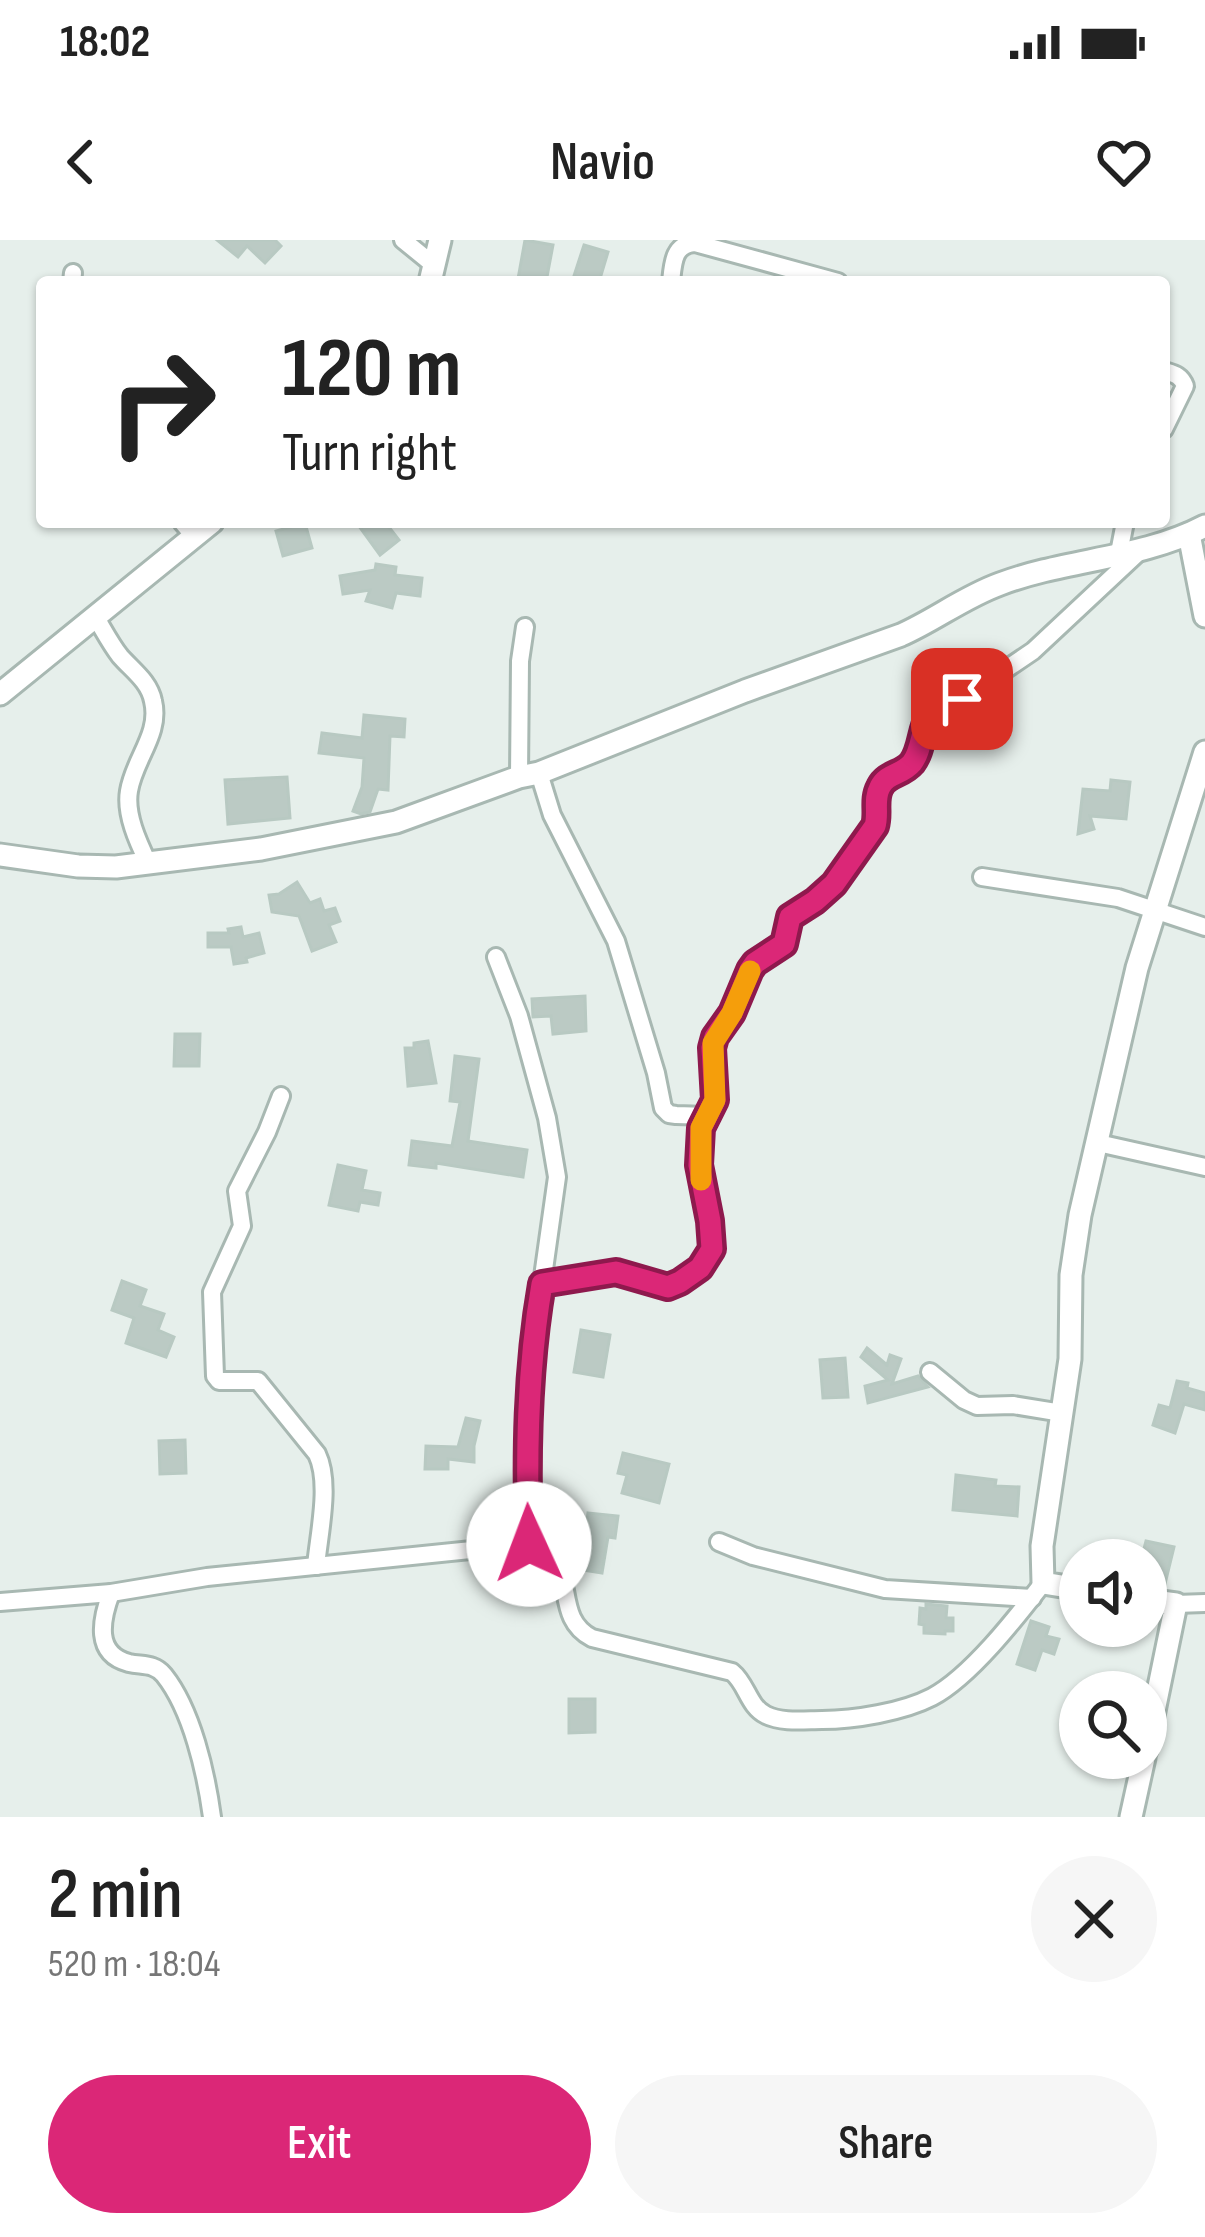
<!DOCTYPE html>
<html lang="en">
<head>
<meta charset="utf-8">
<style>
  :root { --surface:#fff; --page:#f6f6f6; --text:#222; --muted:#767676; --accent:#db2777 }
  body { margin:0; font-family:"Sofia Sans Condensed",sans-serif; background:var(--page); color:var(--text); height:100vh; display:flex; flex-direction:column; font-size:45px; white-space:nowrap }
  * { box-sizing:border-box; margin:0 }
  p { font-size:39px; color:var(--muted) }
  .icon { flex:none; width:66px; height:66px; fill:none; stroke:currentColor; stroke-width:2; stroke-linecap:round; stroke-linejoin:round }
  .map { position:relative; height:1577px; overflow:hidden }
  .drawer { display:flex; flex-direction:column; background:var(--surface); flex:1 }
  .drawer>* { flex:none }
  .top-card { position:absolute; left:36px; top:36px; width:1134px; height:252px; border-radius:12px; box-shadow:0 3px 9px #0004; background:#fff; color:var(--text); overflow:hidden }
  .tools { position:absolute; left:1059px; top:1299px; display:grid; gap:24px }
  .tools a { display:grid; place-items:center; width:108px; height:108px; border-radius:50%; background:var(--surface); box-shadow:0 3px 9px #0004; font-size:60px }
  .pin { position:absolute; display:grid; place-items:center; width:102px; height:102px; color:#fff; margin:-51px; border-radius:24px; box-shadow:0 6px 18px #0006 }
  .me { position:absolute; width:132px; margin:-66px; rotate:358deg; stroke-linejoin:round; filter:drop-shadow(0 0 9px #0008) }
  .turn { display:flex; align-items:center; gap:42px; height:252px; padding:0 48px; font-size:54px }
  .turn .icon { width:156px; height:156px; stroke-width:2.5 }
  .turn b { display:block; font-size:84px; line-height:102px }
  .round { display:grid; place-items:center; flex:none; width:126px; height:126px; border-radius:63px; background:var(--page) }
  .head { display:flex; align-items:center; justify-content:space-between; height:204px; padding:0 48px }
  h1 { font-size:72px; font-weight:600; line-height:90px }
  .primary-button { display:flex; gap:24px; margin-top:auto; padding:24px 48px }
  .primary-button a { flex:1; height:138px; border-radius:72px; background:var(--accent); color:#fff; font-size:48px; font-weight:600; line-height:138px; text-align:center }
  .primary-button a+a { background:var(--page); color:var(--text) }
  .status { display:flex; justify-content:space-between; align-items:center; height:84px; padding:0 60px; background:var(--surface); direction:ltr }
  .status svg { height:33px; fill:currentColor }
  header { display:flex; justify-content:space-between; align-items:center; height:156px; padding:0 48px; background:var(--surface); font-size:54px; font-weight:600 }
  .map>svg:first-child { display:block }
  .building { fill:#bbcac4; stroke:#b8c9c2; stroke-width:3 }
  .lines { fill:none; stroke-linecap:round; stroke-linejoin:round }
  .minor-casing { stroke:#a8b8b2; stroke-width:22 }
  .tertiary-casing { stroke:#a8b8b2; stroke-width:27 }
  .minor { stroke:#fff; stroke-width:16 }
  .tertiary { stroke:#fff; stroke-width:21 }
  .route-casing { stroke:#8e194d; stroke-width:30 }
  .route { stroke:#db2777; stroke-width:21 }
  .slow { stroke:#f59e0b; stroke-width:21 }
</style>
</head>
<body>
<div class="status"><b>18:02</b><svg viewBox="0 0 49 12"><path d="M0 12V9h3v3zM5 12V6h3v6zM10 12V3h3v9zM15 12V0h3v12zM26 1h20v11H26zM47 4h2v5h-2z"/></svg></div>
<header><svg class="icon" aria-label="back" viewBox="0 0 24 24"><path d="M15 5l-7 7 7 7"/></svg>Navio<svg class="icon" aria-label="heart" viewBox="0 0 24 24"><path d="M12 20l-8-8c-3-5 5-10 8-4 3-6 11-1 8 4z"/></svg></header>
<div class="map">
<svg width="1205" height="1577" viewBox="0 0 1205 1577">
  <rect width="100%" height="100%" fill="#e6efeb"/>
  <g class="building">
    <polygon points="217,0 275,0 281,6 265,23 247,6 238,17"/>
    <polygon points="525,0 553,5 546,42 518,39"/>
    <polygon points="584,5 608,12 599,42 572,42"/>
    <polygon points="356,282 385,282 399,300 380,315"/>
    <polygon points="305,283 312,308 283,316 276,291"/>
    <polygon points="376,324 396,327 395,335 422,338 420,356 396,353 392,368 366,361 370,350 343,354 340,336 375,330"/>
    <polygon points="364,475 405,479 404,497 390,496 388,550 378,549 370,572 361,574 353,571 362,547 364,518 319,513 322,493 362,498"/>
    <polygon points="287,537 290,578 228,584 225,540"/>
    <polygon points="1111,540 1130,542 1126,579 1090,576 1094,589 1078,594 1083,549 1110,551"/>
    <polygon points="297,642 310,663 320,659 324,671 335,668 340,681 329,685 336,702 312,711 299,676 272,672 269,655 279,654"/>
    <polygon points="241,687 243,697 259,693 264,713 246,718 247,722 234,724 231,707 208,707 208,693 229,693 228,689"/>
    <polygon points="585,756 586,791 553,794 551,776 533,777 532,759"/>
    <polygon points="175,794 200,794 199,826 174,826"/>
    <polygon points="428,801 436,843 408,846 405,808 414,808 414,803"/>
    <polygon points="455,816 479,819 468,901 527,910 523,937 436,923 436,928 409,925 412,901 452,906 460,862 450,861"/>
    <polygon points="338,925 366,931 362,950 380,953 378,965 360,962 358,971 329,965"/>
    <polygon points="122,1041 146,1050 140,1066 164,1074 158,1090 174,1097 166,1117 126,1103 134,1078 112,1070"/>
    <polygon points="581,1090 610,1095 603,1137 574,1132"/>
    <polygon points="867,1108 887,1125 890,1115 901,1119 892,1144 918,1136 928,1147 868,1163 865,1146 888,1140 861,1117"/>
    <polygon points="845,1118 848,1157 823,1158 820,1120"/>
    <polygon points="1177,1141 1188,1143 1187,1148 1205,1153 1205,1170 1184,1164 1175,1193 1153,1185 1159,1165 1170,1168"/>
    <polygon points="466,1178 480,1181 474,1206 474,1222 448,1219 448,1229 425,1229 426,1206 458,1207"/>
    <polygon points="185,1200 186,1233 160,1234 159,1201"/>
    <polygon points="623,1213 669,1224 659,1263 622,1253 627,1235 618,1233"/>
    <polygon points="956,1235 996,1240 995,1246 1019,1247 1017,1276 953,1270"/>
    <polygon points="588,1273 618,1276 615,1298 608,1297 602,1333 583,1330 589,1295 585,1295"/>
    <polygon points="1146,1301 1174,1307 1165,1344 1146,1340 1146,1320 1141,1320"/>
    <polygon points="926,1364 947,1366 946,1378 953,1378 953,1391 945,1391 945,1394 924,1393 924,1385 919,1384 920,1368 926,1369"/>
    <polygon points="1031,1381 1049,1387 1046,1396 1059,1399 1054,1414 1042,1410 1035,1430 1017,1424"/>
    <polygon points="569,1459 595,1459 595,1492 569,1493"/>
  </g>
  <g class="lines">
    <g class="minor-casing">
      <g id="minor">
        <polyline points="403,0 435,26"/>
        <polyline points="72,42 73,33"/>
        <path d="M671,42C673,24 673,4 695,3L838,42"/>
        <path d="M1164,131C1174,134 1181,135 1185,146L1164,189"/>
        <polyline points="182,282 194,296"/>
        <polyline points="1119,313 1125,282"/>
        <path d="M95,376C103,389 110,403 120,416C132,430 149,441 153,461C161,494 134,519 129,551C125,574 138,602 148,623"/>
        <polyline points="539,533 552,575 616,701 656,833 663,868 669,874 676,875 708,876"/>
        <polyline points="519,537 520,421 525,387"/>
        <polyline points="982,637 1118,658 1205,687"/>
        <polyline points="496,717 519,776 547,878 557,937 532,1115 526,1232 529,1304"/>
        <path d="M281,856L267,892L237,951L242,986L212,1052L215,1136L219,1141H258L317,1214C331,1243 319,1293 316,1326"/>
        <polyline points="1098,903 1205,927"/>
        <polyline points="542,1044 616,1032 668,1047 680,1043 700,1028 713,1009 699,925 701,888 715,860 713,803 732,773 750,731 763,717 781,708 790,677 815,661 834,644 872,591 878,578 878,550 887,537 902,532 913,522 929,475 962,459 1033,411 1140,311"/>
        <polyline points="930,1132 964,1160 977,1166 1013,1165 1062,1173"/>
        <polyline points="719,1302 753,1316 885,1349 1032,1358"/>
        <path d="M111,1353C101,1380 94,1414 129,1423C143,1426 154,1423 164,1435C192,1470 206,1533 212,1577"/>
        <path d="M0,1362L111,1353L207,1337L529,1304C584,1320 548,1375 592,1398L732,1432C747,1444 748,1466 766,1475C782,1483 805,1480 822,1480C854,1480 903,1472 932,1457C970,1437 1016,1378 1043,1343"/>
        <polyline points="1176,1364 1205,1363"/>
      </g>
    </g>
    <g class="tertiary-casing">
      <g id="tertiary">
        <polyline points="430,42 440,0"/>
        <polyline points="1189,294 1205,376"/>
        <polyline points="0,454 212,282"/>
        <path d="M0,615L78,626L116,627L261,609L396,582L519,537L539,533L745,451L901,395C935,380 964,357 1000,344C1066,319 1142,319 1205,286"/>
        <polyline points="1080,1349 1043,1343 1042,1306 1070,1119 1071,1035 1080,975 1137,728 1205,512"/>
        <polyline points="1146,1360 1176,1364 1146,1510"/>
        <polyline points="1131,1577 1144,1518"/>
      </g>
    </g>
    <use href="#minor" class="minor"/>
    <use href="#tertiary" class="tertiary"/>
  </g>
  <g class="lines">
    <g class="route-casing">
      <path id="route" d="M529,1304C526,1218 527,1129 542,1044L616,1032L668,1047L680,1042L700,1028L712,1009L710,981L699,925L701,888L715,860L712,808L715,797L732,773L750,730L755,723L784,704L790,677L815,661L834,644L875,586C879,573 873,560 880,547C887,533 902,535 912,523C922,510 921,490 929,476L962,459"/>
    </g>
    <use href="#route" class="route"/>
    <polyline class="slow" points="701,940 701,888 715,860 713,803 732,773 750,731"/>
  </g>
</svg>
<div class="tools">
<a><svg class="icon" aria-label="sound" viewBox="0 0 24 24"><path d="M4 9h4l5-4v14l-5-4H4zM17 9q2 3 0 6"/></svg></a>
<a><svg class="icon" aria-label="search" viewBox="0 0 24 24"><circle cx="10" cy="10" r="6"/><path d="M15 15l6 6"/></svg></a>
</div>
<div class="pin" style="left:962px;top:459px;background:#d93025"><svg class="icon" aria-label="arrive" viewBox="0 0 24 24"><path d="M6 21V4h12l-3 4 3 4H6"/></svg></div>
<svg class="me" style="left:529px;top:1304px" viewBox="-20 -20 40 40"><circle r="19" fill="#fff"/><path d="M0-13L10 11 0 6-10 11z" fill="#db2777"/></svg>
<div class="top-card">
<div class="turn"><svg class="icon" aria-label="right" viewBox="0 0 24 24"><path d="M7 20v-9h11M14 6l5 5-5 5"/></svg><div><b>120 m</b>Turn right</div></div>
</div>
</div>
<section class="drawer">
<div class="head"><div><h1>2 min</h1><p>520 m · 18:04</p></div><a class="round"><svg class="icon" aria-label="close" viewBox="0 0 24 24"><path d="M6 6l12 12M18 6L6 18"/></svg></a></div>
<div class="primary-button"><a>Exit</a><a>Share</a></div>
</section>
</body>
</html>
